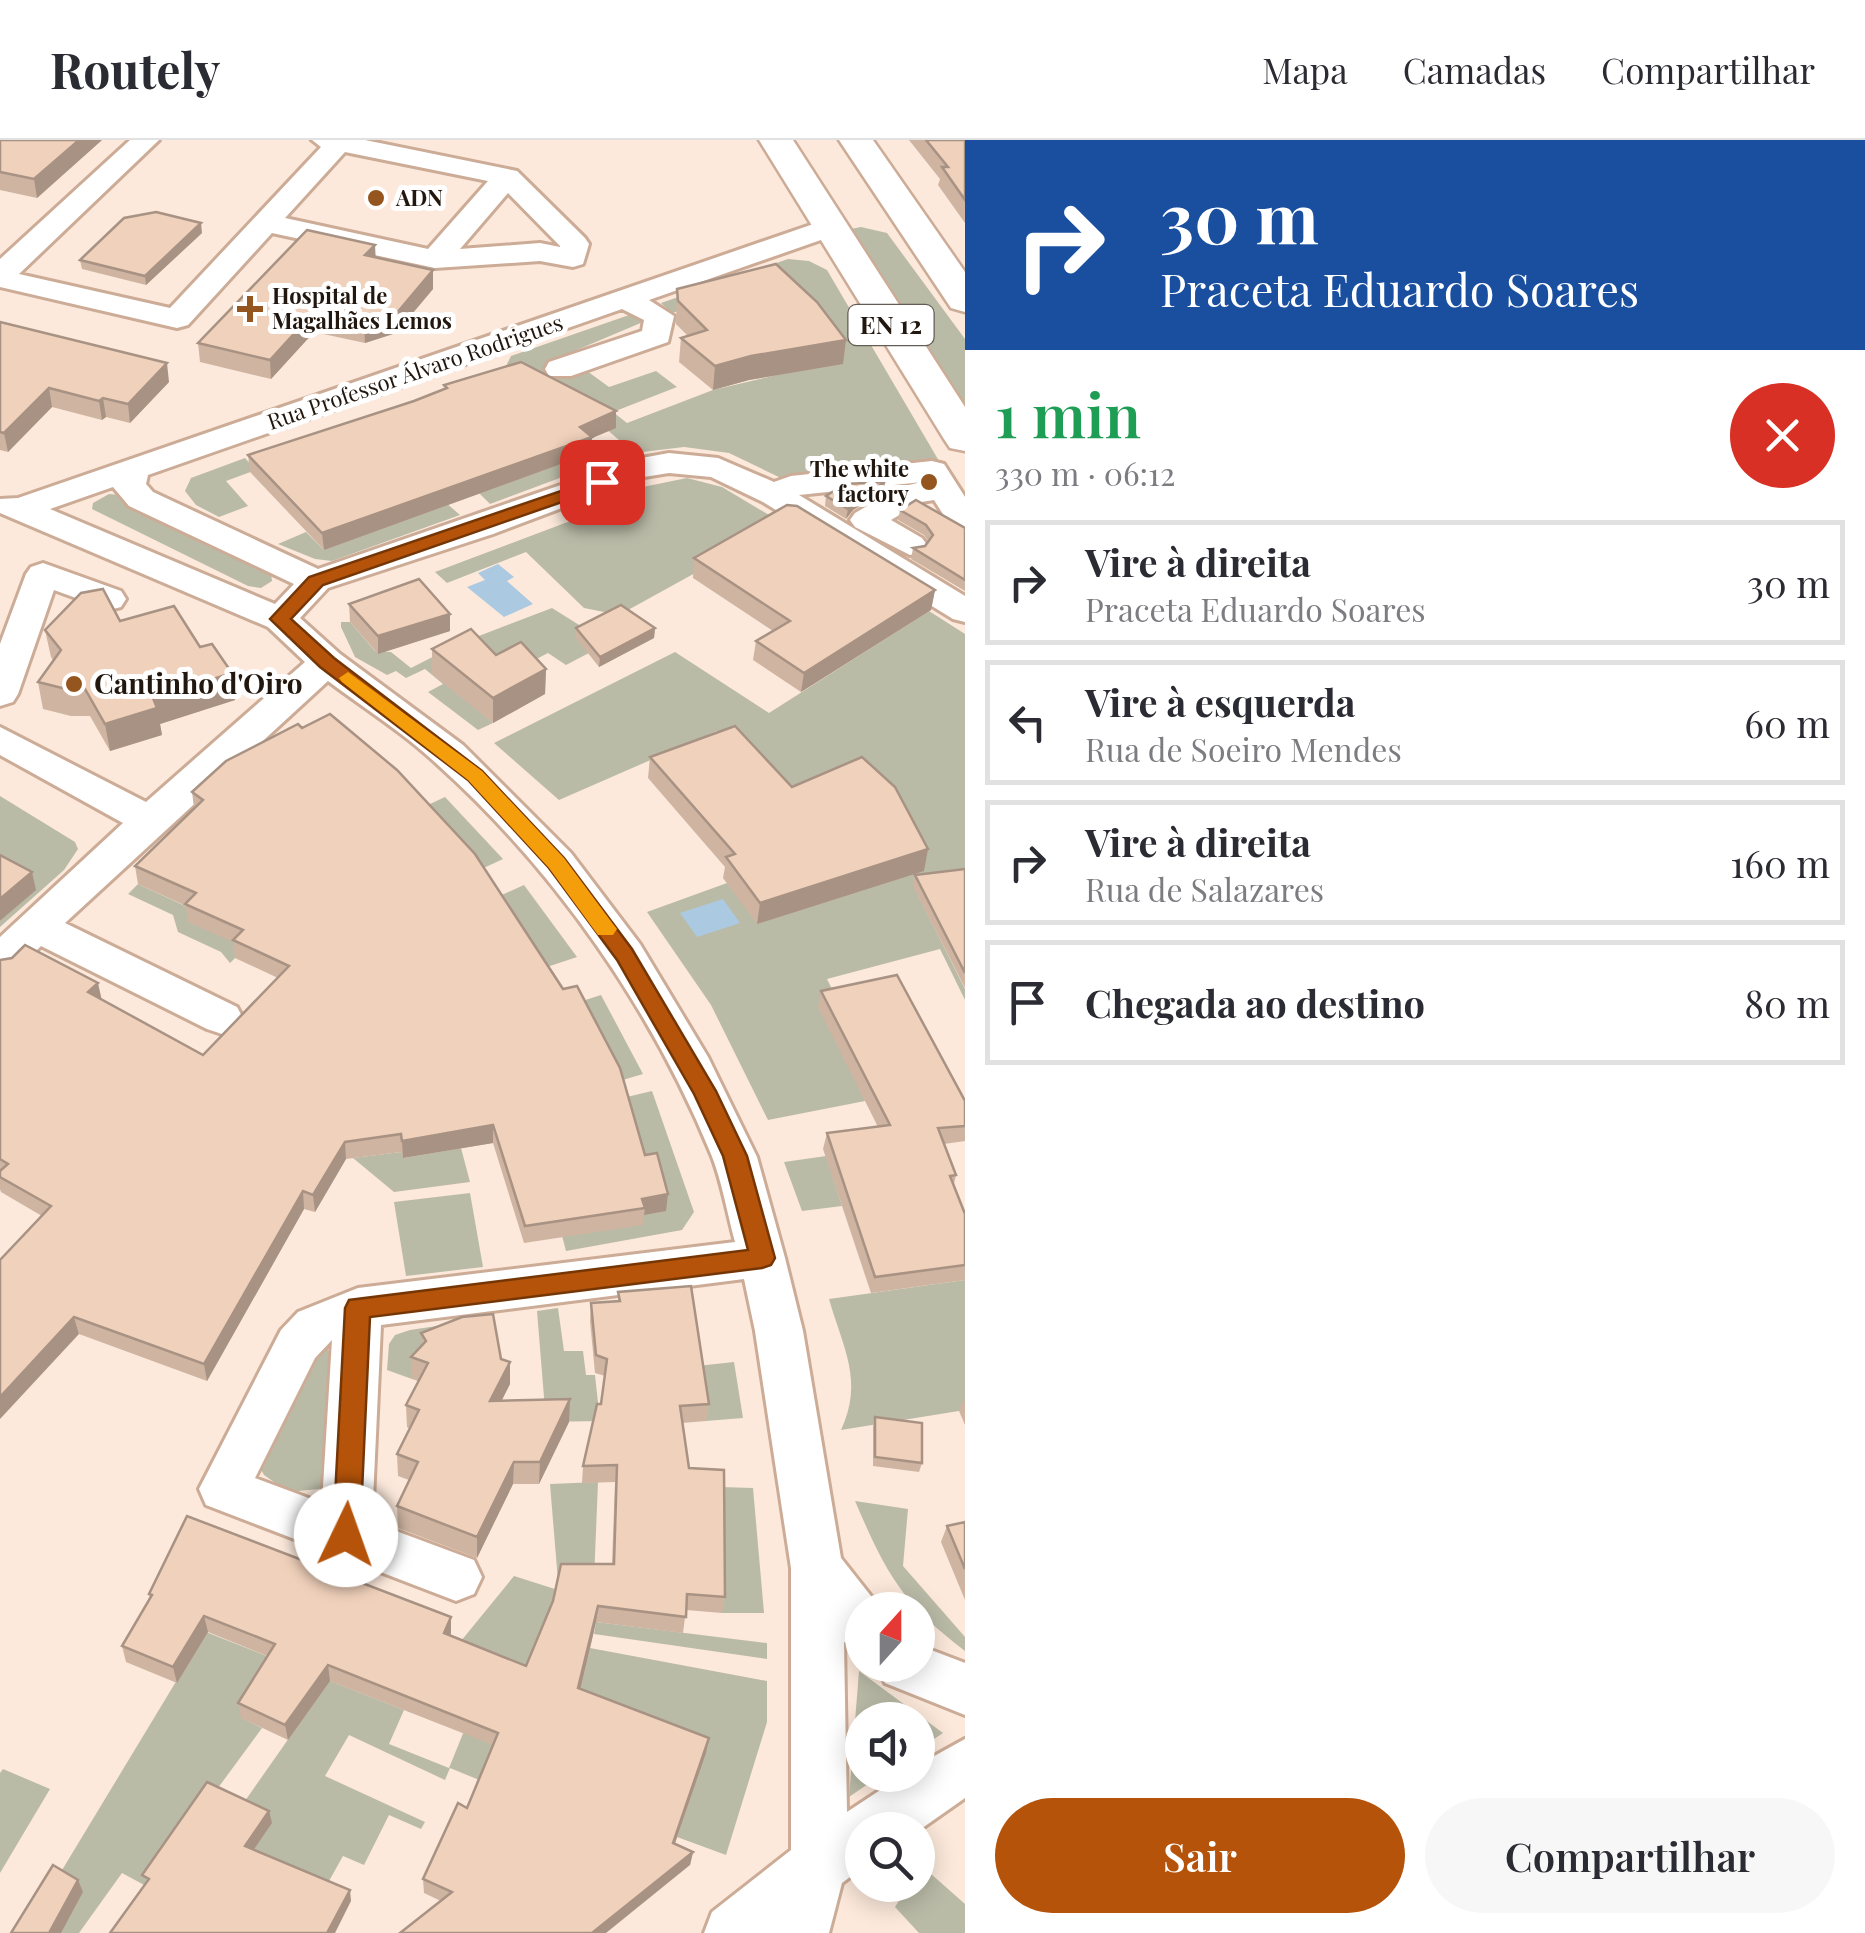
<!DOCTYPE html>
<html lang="pt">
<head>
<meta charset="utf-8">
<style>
  :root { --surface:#fff; --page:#f7f7f7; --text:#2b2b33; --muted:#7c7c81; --line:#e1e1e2; --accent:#b45309 }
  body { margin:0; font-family:"Playfair Display",serif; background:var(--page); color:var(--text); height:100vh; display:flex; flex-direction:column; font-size:38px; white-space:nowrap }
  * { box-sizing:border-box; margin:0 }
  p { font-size:32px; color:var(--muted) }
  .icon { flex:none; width:55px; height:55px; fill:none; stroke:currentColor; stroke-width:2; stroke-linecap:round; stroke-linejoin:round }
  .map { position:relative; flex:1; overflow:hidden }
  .sheet { display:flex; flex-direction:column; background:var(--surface); width:900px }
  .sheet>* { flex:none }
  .guide { background:#1a4fa0; color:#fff; overflow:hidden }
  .needle { width:65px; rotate:21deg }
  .fabs { position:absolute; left:845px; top:1452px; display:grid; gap:20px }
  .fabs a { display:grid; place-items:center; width:90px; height:90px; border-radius:50%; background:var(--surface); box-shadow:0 5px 25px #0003; font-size:50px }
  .pin { position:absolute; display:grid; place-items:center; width:85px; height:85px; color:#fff; margin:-42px; border-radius:20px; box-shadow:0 5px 15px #0006 }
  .me { position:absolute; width:110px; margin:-55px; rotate:3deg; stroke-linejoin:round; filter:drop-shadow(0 0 8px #0008) }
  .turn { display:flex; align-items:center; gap:35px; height:210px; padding:0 30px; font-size:45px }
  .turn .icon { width:130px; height:130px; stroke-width:2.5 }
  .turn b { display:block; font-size:70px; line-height:85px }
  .round { display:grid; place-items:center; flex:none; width:105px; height:105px; border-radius:52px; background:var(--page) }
  .head { display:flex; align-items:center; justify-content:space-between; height:170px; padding:0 30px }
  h1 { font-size:60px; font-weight:600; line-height:75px; color:#1e9e55 }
  .button { display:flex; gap:20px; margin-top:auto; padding:20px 30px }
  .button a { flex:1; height:115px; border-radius:60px; background:var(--accent); color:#fff; font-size:40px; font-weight:600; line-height:115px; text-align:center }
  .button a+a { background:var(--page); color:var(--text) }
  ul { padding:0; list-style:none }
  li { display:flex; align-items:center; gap:30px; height:125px; margin:0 20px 15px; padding:0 10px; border:5px solid var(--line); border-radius:0px }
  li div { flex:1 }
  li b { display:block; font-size:38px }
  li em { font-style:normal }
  header { display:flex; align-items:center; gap:60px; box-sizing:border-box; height:140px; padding:0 50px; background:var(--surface); border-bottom:2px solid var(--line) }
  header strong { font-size:48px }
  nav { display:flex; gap:55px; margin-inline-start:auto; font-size:35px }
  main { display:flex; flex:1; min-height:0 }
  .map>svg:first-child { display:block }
  .green { fill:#babba7 }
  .water { fill:#abc9e0 }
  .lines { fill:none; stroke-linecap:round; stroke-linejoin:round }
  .minor-casing { stroke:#ccac97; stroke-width:6 }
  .major-casing { stroke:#ccac97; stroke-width:5 }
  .minor { fill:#fff; fill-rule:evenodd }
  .major { fill:#fff; fill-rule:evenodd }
  .wall { fill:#ceb4a1 }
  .shaded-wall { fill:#a89283 }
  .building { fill:#f0d1bb; stroke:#a89283; stroke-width:2.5 }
  .route { fill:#b45309; stroke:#753606; stroke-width:2.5 }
  .slow { fill:#f59e0b }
  .poi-dot { fill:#95551e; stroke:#fff; stroke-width:4 }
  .labels { text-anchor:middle; stroke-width:10; stroke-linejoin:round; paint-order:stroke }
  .far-poi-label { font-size:22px; font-weight:bold; fill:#22170e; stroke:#fff; text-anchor:start }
  .far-street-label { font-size:22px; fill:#22170e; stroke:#fff }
  .shield { fill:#fff; stroke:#645d56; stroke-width:2.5 }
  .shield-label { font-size:25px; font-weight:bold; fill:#22170e }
  .poi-label { font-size:28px; font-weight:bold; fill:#22170e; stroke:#fff; text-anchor:start }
</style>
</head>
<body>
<header>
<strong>Routely</strong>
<nav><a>Mapa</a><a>Camadas</a><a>Compartilhar</a></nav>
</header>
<main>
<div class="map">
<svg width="965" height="1793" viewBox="0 0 965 1793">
  <rect width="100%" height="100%" fill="#fce9db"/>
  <g class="green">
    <polygon points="861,87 887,93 965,199 965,264 851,89"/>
    <polygon points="788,119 809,121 827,130 939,321 783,339 729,313 684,307 634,313 597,281 504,230 511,216 632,174 643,182 565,215 609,247 656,231 677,247 613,272 627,283 713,250 789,232 715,162 671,173 661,163"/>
    <polygon points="588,314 600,323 490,364 479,353"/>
    <polygon points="245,318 256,330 226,341 248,366 219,377 196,365 185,351 191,338"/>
    <polygon points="687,338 722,347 784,384 619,475 584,468 526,412 447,443 435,432 634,357 628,350"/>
    <polygon points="430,349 460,375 332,421 315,419 278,404 306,392 324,410"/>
    <polygon points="109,354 121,355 130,366 271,433 272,441 261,448 248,446 92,369 93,363"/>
    <polygon points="552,468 608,503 566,525 548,513 463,557 493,583 478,590 428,552 443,544 425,529 406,538 396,531 387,535 355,517 341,487 341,482 350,482 375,511 391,512 411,528 458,504"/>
    <polygon points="929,471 965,494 965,739 914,747 965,849 965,860 940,809 827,839 839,863 865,961 768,980 711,865 647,772 727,743 852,682 766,642 717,591 559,660 494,603 675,512 769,573"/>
    <polygon points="0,656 75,702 78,709 64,730 0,787 0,781 35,750 0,731"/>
    <polygon points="445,657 503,719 475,732 417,670"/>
    <polygon points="138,744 198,772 245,808 230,823 221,812 178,792 173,775 128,754"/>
    <polygon points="524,745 577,817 538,830 475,767"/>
    <polygon points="601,855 643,934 616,942 576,863"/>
    <polygon points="652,951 694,1072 682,1090 566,1111 561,1092 644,1032 614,960"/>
    <polygon points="461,1008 470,1042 394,1052 353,1018 401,1012 404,1018"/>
    <polygon points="826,1016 842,1066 802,1071 784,1022"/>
    <polygon points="470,1053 483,1127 406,1136 394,1062"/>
    <path d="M965,1140V1270L841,1290C864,1241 843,1208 829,1159Z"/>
    <polygon points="558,1168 564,1211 583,1211 586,1235 595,1235 600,1281 546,1282 537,1171"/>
    <polygon points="490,1178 412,1239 387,1230 389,1204 395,1195 410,1190"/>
    <polygon points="326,1206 333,1218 332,1342 319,1349 288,1352 264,1335 257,1322 305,1222"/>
    <polygon points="734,1222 743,1278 706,1281 697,1226"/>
    <polygon points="598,1342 594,1440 558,1441 550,1344"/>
    <polygon points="721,1347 753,1348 764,1473 722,1473"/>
    <path d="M855,1361L908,1369L903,1426L965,1497V1511C901,1462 886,1433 855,1361Z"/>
    <polygon points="514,1436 558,1450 586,1524 590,1508 767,1541 767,1582 726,1715 677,1697 705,1613 484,1642 450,1628 445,1640 349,1595 325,1636 425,1682 421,1689 389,1675 364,1725 343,1716 324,1750 238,1731 240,1668 308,1571 242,1578 262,1588 146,1746 122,1733 79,1793 49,1793 30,1783 206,1492 404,1570 389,1604 449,1628 490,1527 452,1512"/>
    <polygon points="596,1482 767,1503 767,1519 594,1494"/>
    <polygon points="859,1531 943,1593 918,1610 918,1580 862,1580 862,1635 881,1635 849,1657"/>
    <polygon points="3,1629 50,1649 0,1733 0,1633"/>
    <polygon points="922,1726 965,1764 965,1793 919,1793 895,1767 909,1745 918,1745"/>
  </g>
  <g class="water">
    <polygon points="498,424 514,437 507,441 533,464 504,477 467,447 485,440 478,433"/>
    <polygon points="723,759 740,783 697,797 680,773"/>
  </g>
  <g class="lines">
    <g class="minor-casing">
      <g id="minor">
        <path d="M130,0H159L19,134L170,168L321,7L312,0H365L517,31L585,98L589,104L583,124L573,127L540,121L435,128L272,93L188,185L177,188L0,147V119ZM345,12L488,41L428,109L285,78ZM508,53L560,106V107L540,103L460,109Z"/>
        <path d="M828,79L838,82L842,88L838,94L649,160L674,176L668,202L571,236H549L545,229L549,222L642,191L644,180L622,169L148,335L146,344L153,352L318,429L636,319L669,313L718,318L774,342L791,336L932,321L944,324L965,357V393L953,390L934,360L921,362L891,380L922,398L927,405L922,412L910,415L855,387L850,380L855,373L900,347L922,342L799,355L965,456V482L953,479L763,362L711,337L669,333L644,337L493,394L328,448L300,478L340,514L463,605L571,713L640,804L708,917L757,1017L785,1118L803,1191L841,1418L882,1470H862V1509L844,1502L847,1672L903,1635H918V1625L965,1599V1658L918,1691L862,1690V1728L842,1743L829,1793H704L712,1772L791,1710V1428L755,1191L744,1139L381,1185L372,1382L474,1420L482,1437L474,1454L456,1461L206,1365L199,1349L281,1190L298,1172L358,1148L735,1102C727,1073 722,1041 711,1014C651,868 555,730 437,624C404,593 364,568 328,541L65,783L237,867L243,878L237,889L222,894L207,889L41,806L15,832L0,836V797L123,683L0,615V587L146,662L305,522L268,487L0,373V359L18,358ZM113,347L129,366L294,444L275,464L50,369ZM332,1200L322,1363L255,1338L315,1218Z"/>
        <polygon points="43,423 121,451 126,459 121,467 109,470 54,450 18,554 13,562 0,566 0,504 26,434 31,427"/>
        <polygon points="918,1505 965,1523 965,1575 885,1543 877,1525 918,1525"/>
      </g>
    </g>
    <g class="major-casing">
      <g id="major">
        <polygon points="759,0 793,0 965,267 965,311 950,308 944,299"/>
        <polygon points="839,0 873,0 965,132 965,172 951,168"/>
      </g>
    </g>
    <use href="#minor" class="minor"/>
    <use href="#major" class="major"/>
  </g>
  <g class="wall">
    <polygon points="0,0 102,0 37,58 0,50"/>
    <polygon points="909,0 965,0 965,83 938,45 940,39"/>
    <polygon points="202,93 146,145 82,129 80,120"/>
    <polygon points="376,118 433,149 396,193 365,203 314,192 271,239 200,222 198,203"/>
    <polygon points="677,149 846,200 843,224 749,240 713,250 679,222 681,198 688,196 676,184"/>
    <polygon points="0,182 169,242 130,283 106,277 102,280 52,267 8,312 0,310"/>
    <polygon points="444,245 616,288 592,298 591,313 324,410 250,332 248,315 414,261 445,249"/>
    <polygon points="885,342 883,352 853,370 846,379 825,366 826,356"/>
    <polygon points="900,370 965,388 965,451 911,419 913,408 925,406 928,401 924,395 898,380"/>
    <polygon points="694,418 935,450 931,470 801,552 753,520 756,501 773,491 693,438"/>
    <polygon points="349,464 450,491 378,514 350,482"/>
    <polygon points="120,481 235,560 160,584 162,595 110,611 90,576 71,576 43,569 38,542 53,520 51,517 45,490"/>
    <polygon points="576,488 655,488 654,498 599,527 576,498"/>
    <polygon points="432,509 496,515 546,529 545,554 493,583 432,534"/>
    <polygon points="650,617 792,647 924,731 757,784 723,738 725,727 648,638"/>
    <polygon points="226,621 645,1015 666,1071 644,1075 643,1085 524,1103 493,1003 403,1018 401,1012 346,1019 315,1072 304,1069 207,1241 79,1194 42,1076 1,1052 0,1049 0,820 101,860 203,915 278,838 235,818 233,802 188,782 186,766 138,744 135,726 194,668 192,652"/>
    <polygon points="965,729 965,848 913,746 915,735"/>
    <polygon points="821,851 965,961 965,1001 944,1004 956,1035 954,1044 965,1074 965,1140 871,1153 823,1009 827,993 878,987 818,867"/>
    <polygon points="618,1152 709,1264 706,1281 682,1283 689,1328 725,1457 722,1473 686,1470 683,1493 596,1482 581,1549 706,1613 675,1704 693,1712 690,1725 441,1761 424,1753 423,1739 467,1668 493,1605 330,1541 288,1600 241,1578 238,1563 267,1516 208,1492 177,1543 126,1522 122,1506 150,1459 149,1454 451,1477 450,1495 526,1526 612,1424 615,1342 582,1343 583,1326 601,1264 605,1236 595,1233 590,1181 591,1163 618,1162"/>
    <polygon points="421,1193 501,1219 510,1244 501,1261 569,1282 539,1344 513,1344 477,1418 398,1388 397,1366 409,1340 398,1336 397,1314 410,1289 407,1287 406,1265 418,1241 412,1239 411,1217 422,1206"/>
    <polygon points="965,1261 965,1285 959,1271 962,1262"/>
    <polygon points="875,1277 922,1323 919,1332 873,1326 873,1287"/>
    <polygon points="965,1382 965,1460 941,1402 947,1386"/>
  </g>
  <g class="shaded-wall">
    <polygon points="79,0 102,0 37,58 34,39"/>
    <polygon points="201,83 202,93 146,145 145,136"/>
    <polygon points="375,105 376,123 365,115"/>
    <polygon points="433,130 433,149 396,193 365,203 364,185"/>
    <polygon points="313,173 314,192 271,239 270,220"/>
    <polygon points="846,200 843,224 749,240 713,250 715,226 751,216"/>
    <polygon points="167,223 169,242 130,283 128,264"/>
    <polygon points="49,248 52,267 8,312 4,293"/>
    <polygon points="103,258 106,277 102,280 99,261"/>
    <polygon points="616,271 616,288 592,298 591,313 324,410 322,393"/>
    <polygon points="885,342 883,352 853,370 846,379 848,369 855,360"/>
    <polygon points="935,450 931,470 801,552 804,533"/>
    <polygon points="450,474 450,491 378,514 378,496"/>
    <polygon points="655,488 654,498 599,527 600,517"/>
    <polygon points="546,529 545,554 493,583 493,558"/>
    <polygon points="232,533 235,560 160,584 162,595 110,611 105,584 153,558"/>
    <polygon points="928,709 924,731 757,784 760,763"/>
    <polygon points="32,732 36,750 0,781 0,759"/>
    <polygon points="98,843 102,861 88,852"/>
    <polygon points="493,985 493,1003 403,1018 402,1001"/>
    <polygon points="345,1002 346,1019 315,1072 313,1055"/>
    <polygon points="303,1051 304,1069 207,1241 204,1224"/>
    <polygon points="668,1054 666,1071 644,1075 645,1068 642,1059"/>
    <polygon points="74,1177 79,1194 0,1279 0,1257"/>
    <polygon points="510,1222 510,1244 490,1284 490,1261"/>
    <polygon points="570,1259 569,1282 539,1344 540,1322"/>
    <polygon points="514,1322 513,1344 477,1418 477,1397"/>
    <polygon points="598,1466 596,1482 577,1563 578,1548"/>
    <polygon points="204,1476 208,1492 177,1543 173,1527"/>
    <polygon points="451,1477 451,1493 444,1508 444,1493"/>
    <polygon points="328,1525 330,1541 288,1600 285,1585"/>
    <polygon points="709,1598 706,1613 670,1717 673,1703"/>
    <polygon points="269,1671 272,1683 248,1718 245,1706"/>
    <polygon points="693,1712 690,1725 606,1793 592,1793"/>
    <polygon points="78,1740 83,1752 61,1793 49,1793"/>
    <polygon points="350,1750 351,1761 335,1793 327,1793"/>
  </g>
  <g class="building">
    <polygon points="0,0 79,0 34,39 0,32"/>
    <polygon points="926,0 965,0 965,60 942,27 948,27"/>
    <polygon points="156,72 201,83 145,136 80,120 124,78"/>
    <polygon points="307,90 375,105 365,115 433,130 396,174 364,185 313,173 270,220 198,203"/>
    <polygon points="776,124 817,162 846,200 751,216 715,226 681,198 707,190 678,161 677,149"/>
    <polygon points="0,182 167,223 128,264 103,258 99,261 49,248 4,293 0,292"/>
    <polygon points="521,222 616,271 580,287 592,297 322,393 248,315 414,261 447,248 444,245"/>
    <polygon points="885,342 855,360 848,369 826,356 845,344"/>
    <polygon points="916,360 965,388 965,440 913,408 925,406 933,395 926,385 900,370"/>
    <polygon points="787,365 797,366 935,450 804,533 756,501 790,481 694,418"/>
    <polygon points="419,439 450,474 378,496 349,464"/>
    <polygon points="103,449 120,481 174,466 200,507 212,504 232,533 153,558 157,568 105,584 85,549 66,549 38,542 61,510 45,490 81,453"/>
    <polygon points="621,465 655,488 600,517 576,488"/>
    <polygon points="471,489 496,515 521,502 546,529 493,558 432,509"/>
    <polygon points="330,574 397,630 475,714 563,849 577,846 620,928 645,1015 657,1013 668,1054 642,1059 645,1068 525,1086 493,985 402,1001 401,994 345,1002 313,1055 303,1051 204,1224 74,1177 0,1257 0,1120 51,1066 0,1037 0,1031 8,1024 0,1019 0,820 12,818 25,805 98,843 88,852 203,915 289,826 233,800 243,790 185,764 196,753 135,726 203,660 192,652 226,621 298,584 302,588"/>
    <polygon points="735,586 792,647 862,617 895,647 928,709 760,763 726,717 735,714 650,617"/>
    <polygon points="0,715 32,732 0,759"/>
    <polygon points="965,729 965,833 915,735"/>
    <polygon points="897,835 965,961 965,986 938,988 956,1035 950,1036 965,1074 965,1125 875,1137 827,993 890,985 821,851"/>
    <polygon points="691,1146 709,1264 680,1266 689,1328 724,1330 725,1457 687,1454 686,1477 598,1466 578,1548 709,1598 673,1703 693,1712 592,1793 400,1793 452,1752 423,1739 458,1663 467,1668 498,1593 328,1525 285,1585 238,1563 275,1504 204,1476 173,1527 122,1506 152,1455 149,1454 187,1376 451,1477 444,1493 526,1526 553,1461 561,1424 614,1424 617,1325 583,1326 597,1264 601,1264 607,1219 596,1215 591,1163 620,1161 618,1152"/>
    <polygon points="493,1174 501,1219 510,1222 490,1261 570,1259 540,1322 514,1322 477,1397 397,1366 418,1322 397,1314 419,1270 406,1265 428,1223 411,1217 426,1201 421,1193 462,1177"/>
    <polygon points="875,1277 922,1283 922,1323 875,1317"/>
    <polygon points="965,1382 965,1429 947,1386"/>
    <polygon points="207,1642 269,1671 245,1706 350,1750 327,1793 110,1793 149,1739 142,1735"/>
    <polygon points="53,1725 78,1740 49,1793 11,1793"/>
  </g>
  <polygon class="route" points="602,337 608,338 608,346 323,445 291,479 334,518 482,631 564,718 632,809 716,951 747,1016 775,1118 771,1125 762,1128 370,1177 360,1395 356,1404 346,1407 337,1404 333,1395 345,1168 349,1160 748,1110 723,1016 694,954 617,820 549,728 468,640 320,527 270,479 309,437"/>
  <polygon class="slow" points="348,532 482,631 564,718 613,784 617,789 613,795 598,795 549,728 468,640 342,542 339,538"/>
  <g class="poi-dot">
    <circle cx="376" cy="58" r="10"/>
    <path d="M245 154h10v10h10v10h-10v10h-10v-10h-10v-10h10z"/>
    <circle cx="929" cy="342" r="10"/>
    <circle cx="74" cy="544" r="10"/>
  </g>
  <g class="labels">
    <g class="far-poi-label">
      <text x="396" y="66">ADN</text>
      <text x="272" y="164">Hospital de<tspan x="272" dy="25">Magalhães Lemos</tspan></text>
      <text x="909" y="337" text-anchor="end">The white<tspan x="909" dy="25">factory</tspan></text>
    </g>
    <g class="far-street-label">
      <text transform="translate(415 232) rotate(-19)" y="8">Rua Professor Álvaro Rodrigues</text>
    </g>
    <rect class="shield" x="848.5" y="165" width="85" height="40" rx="8"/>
    <g class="shield-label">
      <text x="891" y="194">EN 12</text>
    </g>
    <g class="poi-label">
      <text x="94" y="554">Cantinho d'Oiro</text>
    </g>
  </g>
</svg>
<div class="fabs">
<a><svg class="needle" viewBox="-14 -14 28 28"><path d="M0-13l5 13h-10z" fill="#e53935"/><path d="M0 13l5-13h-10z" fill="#7c7c81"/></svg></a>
<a><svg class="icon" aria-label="sound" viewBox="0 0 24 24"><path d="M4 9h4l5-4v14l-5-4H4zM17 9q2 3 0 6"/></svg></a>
<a><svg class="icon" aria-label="search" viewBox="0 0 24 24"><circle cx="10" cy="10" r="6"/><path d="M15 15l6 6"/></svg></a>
</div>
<div class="pin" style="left:602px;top:342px;background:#d93025"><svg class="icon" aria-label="arrive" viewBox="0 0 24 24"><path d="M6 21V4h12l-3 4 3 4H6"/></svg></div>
<svg class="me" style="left:346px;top:1395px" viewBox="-20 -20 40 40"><circle r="19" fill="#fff"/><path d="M0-13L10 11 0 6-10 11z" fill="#b45309"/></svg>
</div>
<section class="sheet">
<div class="guide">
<div class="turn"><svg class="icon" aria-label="right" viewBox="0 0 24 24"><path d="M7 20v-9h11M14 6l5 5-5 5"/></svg><div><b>30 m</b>Praceta Eduardo Soares</div></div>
</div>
<div class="head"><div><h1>1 min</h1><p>330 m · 06:12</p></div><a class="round" style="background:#d93025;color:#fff"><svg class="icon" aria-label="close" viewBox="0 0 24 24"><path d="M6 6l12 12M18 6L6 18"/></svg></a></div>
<ul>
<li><svg class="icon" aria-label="right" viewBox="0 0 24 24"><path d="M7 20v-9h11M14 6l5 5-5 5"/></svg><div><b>Vire à direita</b><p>Praceta Eduardo Soares</p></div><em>30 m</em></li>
<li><svg class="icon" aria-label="left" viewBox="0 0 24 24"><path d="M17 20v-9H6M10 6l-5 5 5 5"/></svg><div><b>Vire à esquerda</b><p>Rua de Soeiro Mendes</p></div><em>60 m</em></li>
<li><svg class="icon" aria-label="right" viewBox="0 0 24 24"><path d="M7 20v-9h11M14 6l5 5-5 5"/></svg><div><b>Vire à direita</b><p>Rua de Salazares</p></div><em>160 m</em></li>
<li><svg class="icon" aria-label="arrive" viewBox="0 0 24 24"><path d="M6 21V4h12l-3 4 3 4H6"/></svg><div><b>Chegada ao destino</b></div><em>80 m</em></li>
</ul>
<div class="button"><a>Sair</a><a>Compartilhar</a></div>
</section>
</main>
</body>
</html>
